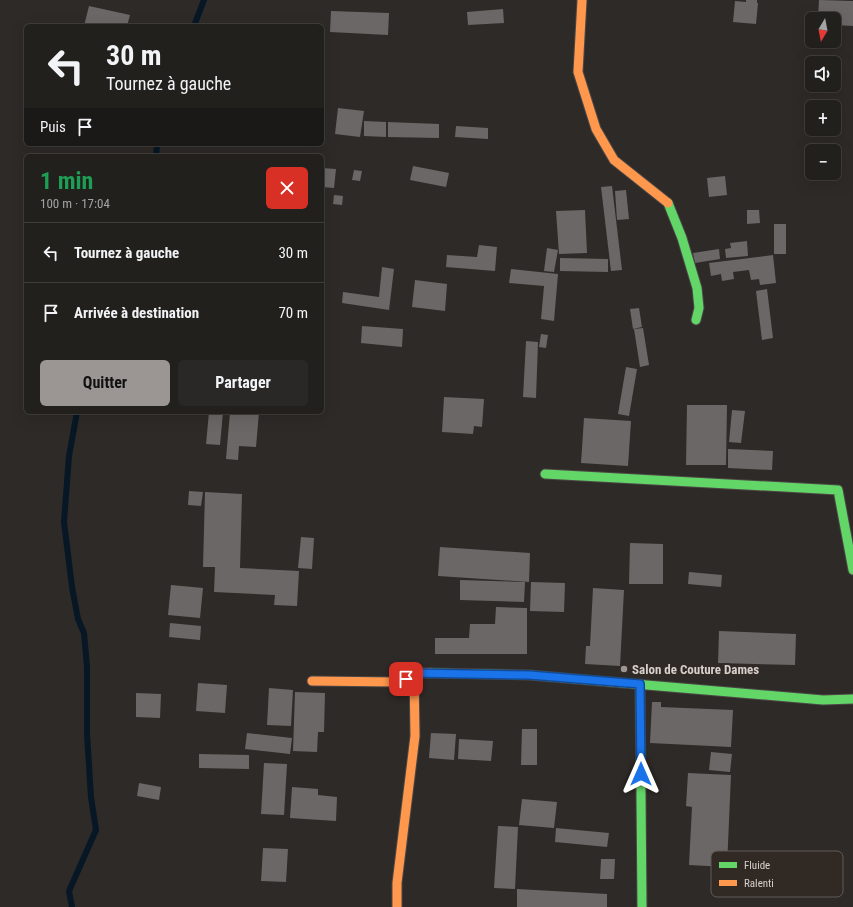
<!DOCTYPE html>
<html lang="fr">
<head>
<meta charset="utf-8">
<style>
  :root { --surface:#22201d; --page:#2a2826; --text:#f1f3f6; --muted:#a2a3a4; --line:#3f3e3b; --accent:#9b9693 }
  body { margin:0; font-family:"Roboto Condensed",sans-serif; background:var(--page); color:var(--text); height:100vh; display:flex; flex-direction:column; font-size:15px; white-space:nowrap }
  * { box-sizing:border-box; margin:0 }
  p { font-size:13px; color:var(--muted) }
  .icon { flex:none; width:22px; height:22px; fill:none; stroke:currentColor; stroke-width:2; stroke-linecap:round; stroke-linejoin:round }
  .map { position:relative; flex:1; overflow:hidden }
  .side { position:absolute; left:24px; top:154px; width:300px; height:260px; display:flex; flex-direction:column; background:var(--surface); border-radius:6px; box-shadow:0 4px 16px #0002,0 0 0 1px var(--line) }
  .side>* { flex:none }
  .hud { position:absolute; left:24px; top:24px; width:300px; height:122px; border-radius:6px; box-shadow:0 4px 16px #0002,0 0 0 1px var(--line); background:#22201d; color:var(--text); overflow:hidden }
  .needle { width:26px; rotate:190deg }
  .fabs { position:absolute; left:805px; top:12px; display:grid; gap:8px }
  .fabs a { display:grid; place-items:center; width:36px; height:36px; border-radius:6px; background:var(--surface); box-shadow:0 4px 16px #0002,0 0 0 1px var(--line); font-size:20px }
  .pin { position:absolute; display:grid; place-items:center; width:34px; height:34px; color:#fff; margin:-17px; border-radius:8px; box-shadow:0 2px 6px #0006 }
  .me { position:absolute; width:44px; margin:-22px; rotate:0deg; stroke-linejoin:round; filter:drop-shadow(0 0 3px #0008) }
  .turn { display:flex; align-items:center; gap:14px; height:84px; padding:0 16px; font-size:18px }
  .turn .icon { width:52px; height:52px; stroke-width:2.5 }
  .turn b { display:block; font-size:28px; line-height:34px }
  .then { display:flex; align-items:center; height:38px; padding:0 16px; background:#0003; gap:8px; font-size:15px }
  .round { display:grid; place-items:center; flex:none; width:42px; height:42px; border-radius:6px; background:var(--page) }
  .headline { display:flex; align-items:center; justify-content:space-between; height:68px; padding:0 16px }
  h1 { font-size:24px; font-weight:700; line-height:30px; color:#1e9e55 }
  .button { display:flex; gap:8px; margin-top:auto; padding:8px 16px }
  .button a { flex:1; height:46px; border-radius:6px; background:var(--accent); color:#111; font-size:16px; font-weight:700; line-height:46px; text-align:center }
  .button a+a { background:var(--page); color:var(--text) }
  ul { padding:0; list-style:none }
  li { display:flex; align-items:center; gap:12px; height:60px; padding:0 16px; border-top:1px solid var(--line) }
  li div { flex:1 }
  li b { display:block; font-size:15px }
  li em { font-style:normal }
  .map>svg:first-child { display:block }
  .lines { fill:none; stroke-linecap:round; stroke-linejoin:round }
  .stream { stroke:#071726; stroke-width:6 }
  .building { fill:#6b6766 }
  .fast-casing { stroke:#4c4846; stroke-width:11 }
  .slow-casing { stroke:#4c4846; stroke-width:11 }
  .fast { stroke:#63d668; stroke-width:9 }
  .slow { stroke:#ff974d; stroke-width:9 }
  .route-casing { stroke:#114b97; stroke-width:10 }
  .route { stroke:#1a73e8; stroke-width:7 }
  .poi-dot { fill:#9b9693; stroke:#312924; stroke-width:1.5 }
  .labels { text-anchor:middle; stroke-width:4; stroke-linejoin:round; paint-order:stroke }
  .poi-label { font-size:13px; font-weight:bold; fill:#d6d0cd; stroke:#312924; text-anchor:start }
  .key { fill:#312924; stroke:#635b57; stroke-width:1 }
  .key-label { font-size:11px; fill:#d6d0cd }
</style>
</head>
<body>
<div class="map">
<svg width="853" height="907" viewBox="0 0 853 907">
  <rect width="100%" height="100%" fill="#2e2a27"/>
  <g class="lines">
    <g class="stream">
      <polyline points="194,26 204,0"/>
      <polyline points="156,156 157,144"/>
      <polyline points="72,907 69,891 96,830 91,797 87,734 87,667 84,633 78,619 72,587 64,522 69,456 77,412"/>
    </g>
  </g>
  <g class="building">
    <polygon points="746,0 757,0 757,3 758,3 756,24 733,22 735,1 746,2"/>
    <polygon points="819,0 853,1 853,26 834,25 834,19 818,19"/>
    <polygon points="89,6 130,15 127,26 84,26"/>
    <polygon points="503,9 504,23 468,25 467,12"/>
    <polygon points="331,11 389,13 388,35 330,32"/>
    <polygon points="338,108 364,111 360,137 335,134"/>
    <polygon points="364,121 386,122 386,137 364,136"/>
    <polygon points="388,122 439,124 439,138 388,137"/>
    <polygon points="456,126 488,128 488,139 455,137"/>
    <polygon points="413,166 449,173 446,187 410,180"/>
    <polygon points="322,168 336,169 334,188 322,187"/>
    <polygon points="354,170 362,171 360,181 352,180"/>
    <polygon points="725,176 727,195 709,197 707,178"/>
    <polygon points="612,186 622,270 611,271 601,187"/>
    <polygon points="626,190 629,219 617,220 615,191"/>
    <polygon points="334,195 343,196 342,205 333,204"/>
    <polygon points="585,210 587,253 559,254 556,211"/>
    <polygon points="747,210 759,210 760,223 747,224"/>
    <rect x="774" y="224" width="12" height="30"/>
    <polygon points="747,241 748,256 726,258 725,249 731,248 730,243"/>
    <polygon points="479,245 497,247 495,271 446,267 447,255 477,257"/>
    <polygon points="547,248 558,250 554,272 544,271"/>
    <polygon points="719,249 720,259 695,263 693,253"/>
    <polygon points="773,255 776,283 760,285 759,279 751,280 749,270 733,272 734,279 722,281 721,274 711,276 709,263"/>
    <polygon points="560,258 608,259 608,272 560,271"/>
    <polygon points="382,267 394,269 389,310 342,303 343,292 379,297"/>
    <polygon points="511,269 558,274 554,321 541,319 544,286 509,283"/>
    <polygon points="415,280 447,284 445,311 412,307"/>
    <polygon points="767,289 773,338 762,340 756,291"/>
    <polygon points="639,308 642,327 633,329 630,309"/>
    <polygon points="362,326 403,329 402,347 361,343"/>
    <polygon points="643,328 649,365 640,367 634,329"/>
    <polygon points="541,334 548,335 546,348 539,347"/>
    <polygon points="526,341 538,342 536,398 523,397"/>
    <polygon points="626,367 637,369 629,416 618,414"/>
    <polygon points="444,397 484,399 482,427 474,426 473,434 442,432"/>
    <polygon points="687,405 727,405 726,465 686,465"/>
    <polygon points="732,410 745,411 741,443 729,442"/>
    <polygon points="209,412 223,412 220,445 206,444"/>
    <polygon points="230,412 259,412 256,447 239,446 238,460 226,459"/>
    <polygon points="584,418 631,421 628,466 581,463"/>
    <polygon points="728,449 773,451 772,470 728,468"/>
    <polygon points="189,491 203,492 201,506 188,505"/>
    <polygon points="205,492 242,494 240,568 299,571 297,606 274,605 275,595 214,592 215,567 203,567"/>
    <polygon points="301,537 314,538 312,569 298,568"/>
    <polygon points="630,543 663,544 663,584 629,584"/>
    <polygon points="440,547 530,553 529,582 438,576"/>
    <polygon points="689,572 722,575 721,587 688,584"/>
    <polygon points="460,580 525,582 524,602 460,600"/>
    <polygon points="531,582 565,583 564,612 530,611"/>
    <polygon points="171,585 203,588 200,618 168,615"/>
    <polygon points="593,588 624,590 620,666 585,664 586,646 590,646"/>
    <polygon points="496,607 527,608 527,654 435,654 435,638 469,638 470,624 495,624"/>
    <polygon points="170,623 201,626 200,640 169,637"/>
    <polygon points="719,631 796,634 795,665 718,663"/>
    <polygon points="198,683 227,685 225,713 196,711"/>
    <polygon points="269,688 293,690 291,726 267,725"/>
    <polygon points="295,692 325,693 324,732 318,732 317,752 293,751"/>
    <polygon points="136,693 161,694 160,718 136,717"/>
    <polygon points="652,702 661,702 661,707 733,710 731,747 650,743"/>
    <polygon points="522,729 537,729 537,765 521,765"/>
    <polygon points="247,733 292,738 290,754 245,749"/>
    <polygon points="431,733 456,734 454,760 429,758"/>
    <polygon points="459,739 493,741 491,761 458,759"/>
    <polygon points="711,752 732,754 730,772 709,770"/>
    <polygon points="199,754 249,755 249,769 199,768"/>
    <polygon points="264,763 287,764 284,815 261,814"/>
    <polygon points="688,773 731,775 727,867 689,865 692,807 686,806"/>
    <polygon points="139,783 161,787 159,800 137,796"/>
    <polygon points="292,787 318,789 318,795 337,797 336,821 290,818"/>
    <polygon points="522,799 557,802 554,828 519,825"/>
    <polygon points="498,826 518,827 515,889 494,888"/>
    <polygon points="556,828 609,833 607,847 555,842"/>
    <polygon points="263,848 288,849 286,882 261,881"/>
    <polygon points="601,859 615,859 614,879 600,879"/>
    <polygon points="517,889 607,894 607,907 517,907"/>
  </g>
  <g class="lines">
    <g class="fast-casing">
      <g id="fast">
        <polyline points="668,203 682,238 697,288 699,308 696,320"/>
        <polyline points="545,474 838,490 853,570"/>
        <polyline points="430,673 529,675 823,700 853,699"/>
        <polyline points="640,684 642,907"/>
      </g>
    </g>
    <g class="slow-casing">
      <g id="slow">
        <polyline points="582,0 578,72 596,129 614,160 668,203"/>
        <polyline points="312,681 397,682 406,679 414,673 430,673"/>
        <polyline points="397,907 397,883 415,736 414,673"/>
      </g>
    </g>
    <use href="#fast" class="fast"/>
    <use href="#slow" class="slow"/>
  </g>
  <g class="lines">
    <g class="route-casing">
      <polyline id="route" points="406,679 414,673 529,675 640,684 641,774"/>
    </g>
    <use href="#route" class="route"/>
  </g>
  <circle class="poi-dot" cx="624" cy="669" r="4"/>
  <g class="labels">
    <g class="poi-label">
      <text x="632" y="674">Salon de Couture Dames</text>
    </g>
  </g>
  <rect x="711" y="851" width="132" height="46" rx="6" class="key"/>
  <rect x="719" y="862" width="18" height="6" fill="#63d668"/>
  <rect x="719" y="880" width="18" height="6" fill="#ff974d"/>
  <g class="key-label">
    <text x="744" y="869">Fluide</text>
    <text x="744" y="887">Ralenti</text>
  </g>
</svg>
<div class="fabs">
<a><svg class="needle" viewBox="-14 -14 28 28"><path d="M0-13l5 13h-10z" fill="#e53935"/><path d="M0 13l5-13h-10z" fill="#a2a3a4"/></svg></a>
<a><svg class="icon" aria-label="sound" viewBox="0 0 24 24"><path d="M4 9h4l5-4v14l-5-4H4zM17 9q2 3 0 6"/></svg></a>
<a>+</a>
<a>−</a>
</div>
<div class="pin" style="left:406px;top:679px;background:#d93025"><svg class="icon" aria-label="arrive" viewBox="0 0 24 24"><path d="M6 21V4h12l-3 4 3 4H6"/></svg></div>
<svg class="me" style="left:641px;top:774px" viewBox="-20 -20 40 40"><path d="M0-17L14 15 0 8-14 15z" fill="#1a73e8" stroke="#fff" stroke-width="4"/></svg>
<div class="hud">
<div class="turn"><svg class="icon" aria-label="left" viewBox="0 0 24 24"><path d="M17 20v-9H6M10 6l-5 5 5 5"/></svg><div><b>30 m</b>Tournez à gauche</div></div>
<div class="then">Puis<svg class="icon" aria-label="arrive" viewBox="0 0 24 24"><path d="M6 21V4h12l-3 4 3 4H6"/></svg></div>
</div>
<section class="side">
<div class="headline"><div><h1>1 min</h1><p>100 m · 17:04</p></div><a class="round" style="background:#d93025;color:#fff"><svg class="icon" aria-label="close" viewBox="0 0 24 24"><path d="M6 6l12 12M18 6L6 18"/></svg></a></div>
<ul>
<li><svg class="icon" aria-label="left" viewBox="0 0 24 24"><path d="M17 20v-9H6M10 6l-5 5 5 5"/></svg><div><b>Tournez à gauche</b></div><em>30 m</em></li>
<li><svg class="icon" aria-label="arrive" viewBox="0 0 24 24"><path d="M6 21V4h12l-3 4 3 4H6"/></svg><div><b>Arrivée à destination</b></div><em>70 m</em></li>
</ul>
<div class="button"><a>Quitter</a><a>Partager</a></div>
</section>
</div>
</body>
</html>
